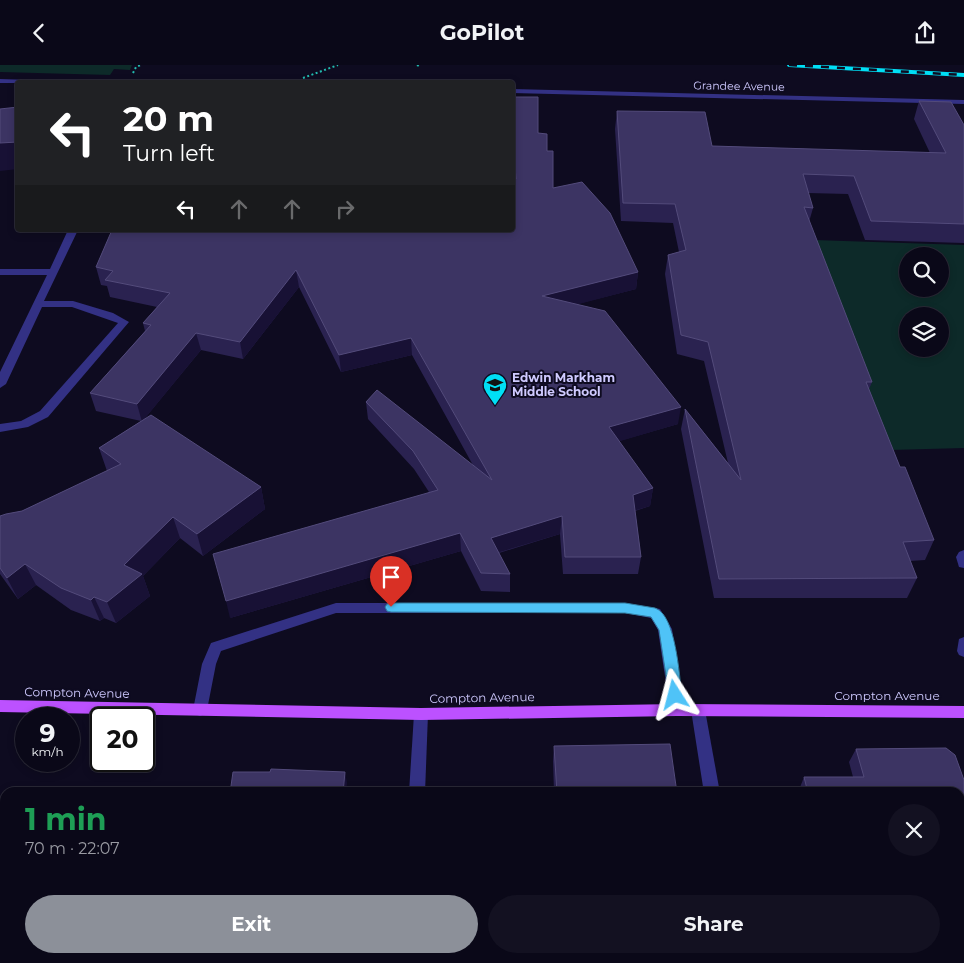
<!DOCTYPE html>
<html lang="en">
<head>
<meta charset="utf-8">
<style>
  :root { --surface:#0a0818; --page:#131121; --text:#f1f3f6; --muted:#999aa2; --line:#2a2937; --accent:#8c9099 }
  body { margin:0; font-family:Montserrat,sans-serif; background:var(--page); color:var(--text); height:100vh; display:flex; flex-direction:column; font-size:19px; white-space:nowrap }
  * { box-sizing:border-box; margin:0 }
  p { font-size:16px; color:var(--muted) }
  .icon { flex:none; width:28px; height:28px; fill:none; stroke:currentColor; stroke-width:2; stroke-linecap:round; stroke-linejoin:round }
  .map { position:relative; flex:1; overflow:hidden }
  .side { position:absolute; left:0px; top:722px; width:965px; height:176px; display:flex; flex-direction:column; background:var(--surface); border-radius:15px 15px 0 0; box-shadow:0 2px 8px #0003,0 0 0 1px var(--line) }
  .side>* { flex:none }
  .guide { position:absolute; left:15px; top:15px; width:500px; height:152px; border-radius:5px; box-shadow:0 2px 8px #0003,0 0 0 1px var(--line); background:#202124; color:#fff; overflow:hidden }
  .tools { position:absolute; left:899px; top:182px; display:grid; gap:10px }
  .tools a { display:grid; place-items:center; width:50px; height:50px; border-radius:50%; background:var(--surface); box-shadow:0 2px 8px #0003,0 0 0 1px var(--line); font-size:25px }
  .speed { position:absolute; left:15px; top:642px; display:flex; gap:10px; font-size:25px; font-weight:700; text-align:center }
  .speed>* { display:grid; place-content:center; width:65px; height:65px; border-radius:50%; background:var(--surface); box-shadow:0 2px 8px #0003,0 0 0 1px var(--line); line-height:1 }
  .speed small { font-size:12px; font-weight:400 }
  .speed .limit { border:2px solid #111; border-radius:8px; background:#fff; color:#111 }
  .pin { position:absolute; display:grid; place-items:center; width:42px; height:42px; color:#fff; margin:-51px -21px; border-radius:50% 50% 50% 0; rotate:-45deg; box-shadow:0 0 5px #0007 }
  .pin .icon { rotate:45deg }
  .me { position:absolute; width:55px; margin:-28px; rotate:351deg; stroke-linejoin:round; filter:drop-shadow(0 0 4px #0008) }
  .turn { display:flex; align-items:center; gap:18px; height:105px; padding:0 25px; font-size:22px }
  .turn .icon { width:65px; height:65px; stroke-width:2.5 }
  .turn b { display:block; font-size:35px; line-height:42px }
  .lanes { display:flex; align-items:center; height:48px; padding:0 25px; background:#0003; justify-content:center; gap:25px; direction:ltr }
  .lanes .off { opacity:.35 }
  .round { display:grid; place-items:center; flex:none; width:52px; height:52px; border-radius:26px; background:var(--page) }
  .summary { display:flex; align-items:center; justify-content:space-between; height:85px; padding:0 25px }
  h1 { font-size:30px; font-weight:700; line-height:38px; color:#1e9e55 }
  .primary-button { display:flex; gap:10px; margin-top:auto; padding:10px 25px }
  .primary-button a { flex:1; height:58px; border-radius:30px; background:var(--accent); color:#fff; font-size:20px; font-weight:700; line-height:58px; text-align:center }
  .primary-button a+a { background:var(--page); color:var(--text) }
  header { display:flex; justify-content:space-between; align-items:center; height:65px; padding:0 25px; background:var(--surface); font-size:22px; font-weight:700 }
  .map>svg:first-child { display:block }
  .green { fill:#0d2a29; fill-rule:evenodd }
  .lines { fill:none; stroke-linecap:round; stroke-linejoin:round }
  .path { stroke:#22bbaf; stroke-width:2; stroke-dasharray:2 2.5; stroke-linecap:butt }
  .minor { fill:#333184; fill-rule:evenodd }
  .major { fill:#bc51ff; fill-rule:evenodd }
  .rail-casing { stroke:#00dff5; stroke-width:4 }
  .rail { stroke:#0e0b20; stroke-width:2.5; stroke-dasharray:8; stroke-linecap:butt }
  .wall { fill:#2a2250 }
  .shaded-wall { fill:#181135 }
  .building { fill:#3c3463; stroke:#534b7b }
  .route { fill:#4fc3f7; stroke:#337fa1 }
  .labels { text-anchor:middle; stroke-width:4; stroke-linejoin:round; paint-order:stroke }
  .far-street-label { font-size:11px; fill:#cfcaff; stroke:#0e0b20 }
  .poi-label { font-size:12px; font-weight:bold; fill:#cfcaff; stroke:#0e0b20; text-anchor:start }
  .street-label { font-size:12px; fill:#cfcaff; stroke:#0e0b20 }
</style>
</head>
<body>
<header><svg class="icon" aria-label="back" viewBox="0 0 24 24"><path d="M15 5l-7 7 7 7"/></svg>GoPilot<svg class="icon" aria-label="share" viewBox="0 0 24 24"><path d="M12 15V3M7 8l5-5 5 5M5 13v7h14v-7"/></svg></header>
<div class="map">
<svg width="964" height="898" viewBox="0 0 964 898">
  <rect width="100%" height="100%" fill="#0e0b20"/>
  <g class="green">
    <polygon points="0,0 132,0 130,5 114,4 110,10 0,7"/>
    <path d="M814,175L964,180V383L890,385ZM908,191H940V224H908ZM908,251H940V284H908Z"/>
  </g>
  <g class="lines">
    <g class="path">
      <polyline points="417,0 419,1"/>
      <polyline points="133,8 136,2 141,0"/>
      <polyline points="303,13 338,0"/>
    </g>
    <g class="minor">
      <polygon points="0,14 64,16 67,18 0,18"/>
      <polygon points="512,24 964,35 964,39 512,28"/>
      <polygon points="68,165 78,165 44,236 73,236 113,248 129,257 48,352 28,362 0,367 0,359 21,356 40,346 118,258 72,242 42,242 6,319 0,323 0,307 47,210 0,210 0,204 50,204"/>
      <polygon points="964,485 964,503 959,502 956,492 959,487"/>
      <polygon points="336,538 625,538 655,543 660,544 672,564 684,645 682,649 677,651 672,649 670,645 658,565 651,553 625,548 336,548 221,586 216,599 207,645 205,649 200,651 195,649 193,645 202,599 211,578"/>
      <polygon points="964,572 964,592 959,590 957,586 959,574"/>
      <polygon points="698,639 703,641 705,645 720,728 704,728 691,645 693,641"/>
      <polygon points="421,643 426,645 428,649 425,728 409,728 414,649 416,645"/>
      <polygon points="399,894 417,894 416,898 398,898"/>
      <polygon points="731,894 749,894 750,898 732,898"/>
    </g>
    <polygon class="major" points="0,635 421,643 677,639 964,641 964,653 677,651 421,655 0,647"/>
    <g class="rail-casing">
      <polyline id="rail" points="789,0 964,10"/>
    </g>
    <use href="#rail" class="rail"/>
  </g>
  <g class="wall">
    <polygon points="512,32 538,68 547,86 553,123 638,207 636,224 577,239 678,359 619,376 653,423 650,441 635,446 641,492 638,509 563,509 560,469 499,488 510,509 510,527 481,526 461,486 230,553 429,427 414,404 368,354 366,337 474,402 412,290 341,307 299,222 243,294 201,285 145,353 261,422 265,444 203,491 180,473 143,511 150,531 116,558 104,553 100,556 71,545 36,520 18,534 0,509 0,451 22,446 107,406 99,383 141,356 96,346 90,328 145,266 143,258 157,242 110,232 107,221 101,220 96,202 512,165"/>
    <polygon points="919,36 964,60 964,178 865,175 848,129 808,128 813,143 809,157 872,317 869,324 900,402 934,475 925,495 910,496 917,513 907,533 714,533 681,364 685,344 728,398 704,296 677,289 665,209 668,190 679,187 673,158 621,156 615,64 617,46 712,81 930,88 914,54"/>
    <polygon points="554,681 677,728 554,728 553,696"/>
    <polygon points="856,684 964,715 964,823 960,823 960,728 799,728 799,725 804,712 853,712 849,697"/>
    <polygon points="271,894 326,894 326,898 273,898"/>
    <polygon points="856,894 908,894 909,898 857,898"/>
  </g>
  <g class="shaded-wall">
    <polygon points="18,77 18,104 0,106 0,78"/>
    <polygon points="296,205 299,222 243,294 240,277"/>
    <polygon points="638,207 636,224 541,249 542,231"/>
    <polygon points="196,268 201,285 142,357 137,339"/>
    <polygon points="411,273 412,290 341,307 339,290"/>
    <polygon points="681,342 678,359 607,380 609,362"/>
    <polygon points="261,422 265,444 203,491 197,469"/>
    <polygon points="653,423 650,441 630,447 633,430"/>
    <polygon points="562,451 560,469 490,490 491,473"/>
    <polygon points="173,452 180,473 143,511 150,531 116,558 107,537 124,500"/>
    <polygon points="460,468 461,486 230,553 226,536"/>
    <polygon points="25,499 36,520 18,534 7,513"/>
    <polygon points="94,532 104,553 100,556 91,535"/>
    <polygon points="345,707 347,718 346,728 343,728"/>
    <polygon points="5,866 5,894 12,894 11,898 0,898 0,883"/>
    <polygon points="160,894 169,894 168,898 159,898"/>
  </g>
  <g class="building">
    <polygon points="512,32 538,32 538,68 547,69 547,86 553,86 553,123 582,117 610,148 638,207 542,231 605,246 681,342 609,362 653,423 633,430 641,492 565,492 562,451 491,473 510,509 481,508 460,468 226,536 213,489 438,425 413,386 366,337 377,325 492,415 411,273 339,290 296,205 240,277 196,268 137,339 90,328 151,260 143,258 170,228 105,215 113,206 96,202 112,165 512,165 512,115 516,114 515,100 512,100"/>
    <polygon points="919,36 951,37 964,60 964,159 871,156 854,111 803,109 813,143 804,142 872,317 866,317 900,402 905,402 934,475 903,477 917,513 719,514 685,344 741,415 708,277 681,270 668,190 686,185 675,139 623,138 617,46 705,47 712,81 946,88"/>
    <polygon points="18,42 18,77 0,78 0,44"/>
    <polygon points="151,350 261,422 197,469 173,452 124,500 142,509 107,537 94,532 91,535 61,523 25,499 7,513 0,503 0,451 6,449 22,446 121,399 99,383"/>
    <polygon points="670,679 677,728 557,728 554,681"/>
    <polygon points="946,683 955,690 964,715 964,811 960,811 960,728 808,728 804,712 864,712 856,684"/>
    <polygon points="271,704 345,707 343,728 230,728 233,707 270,707"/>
    <polygon points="0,748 5,748 5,866 0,883"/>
    <polygon points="94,894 160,894 159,898 93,898"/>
    <rect x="463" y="894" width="91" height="4"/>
    <polygon points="866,894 908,894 909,898 867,898"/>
  </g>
  <path class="route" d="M391,538H625L655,543C676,550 679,610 682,630L680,634L675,636L670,634L669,630L659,565L651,552L625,548L391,547L387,546L385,542L387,539Z"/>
  <defs>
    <g id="school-pin" transform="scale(1.25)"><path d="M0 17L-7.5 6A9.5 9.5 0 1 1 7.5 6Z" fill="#00dff5" stroke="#0e0b20"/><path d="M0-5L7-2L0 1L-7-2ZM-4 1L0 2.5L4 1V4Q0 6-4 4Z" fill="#111"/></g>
  </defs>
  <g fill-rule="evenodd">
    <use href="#school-pin" x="495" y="320"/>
  </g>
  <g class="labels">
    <g class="far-street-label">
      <text transform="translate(739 21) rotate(1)" y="4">Grandee Avenue</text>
    </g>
    <g class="poi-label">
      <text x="512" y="317">Edwin Markham<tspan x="512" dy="14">Middle School</tspan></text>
    </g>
    <g class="street-label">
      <text transform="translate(77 628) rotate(1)" y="4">Compton Avenue</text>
      <text x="887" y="635">Compton Avenue</text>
      <text transform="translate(482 633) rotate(-1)" y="4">Compton Avenue</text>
    </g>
  </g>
</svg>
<div class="tools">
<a><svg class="icon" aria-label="search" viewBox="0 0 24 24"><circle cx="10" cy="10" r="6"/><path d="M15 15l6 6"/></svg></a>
<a><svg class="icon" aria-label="layers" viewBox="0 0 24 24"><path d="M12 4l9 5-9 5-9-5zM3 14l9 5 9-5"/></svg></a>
</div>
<div class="speed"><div>9<small>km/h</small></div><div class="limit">20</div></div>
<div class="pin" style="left:391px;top:542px;background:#d93025"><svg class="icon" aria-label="arrive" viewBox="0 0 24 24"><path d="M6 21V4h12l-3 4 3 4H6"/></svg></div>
<svg class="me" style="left:675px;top:630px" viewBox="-20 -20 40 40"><path d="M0-17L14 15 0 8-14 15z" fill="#4fc3f7" stroke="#fff" stroke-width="4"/></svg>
<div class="guide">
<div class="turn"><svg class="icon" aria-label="left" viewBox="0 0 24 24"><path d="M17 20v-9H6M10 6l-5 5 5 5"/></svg><div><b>20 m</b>Turn left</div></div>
<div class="lanes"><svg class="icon" aria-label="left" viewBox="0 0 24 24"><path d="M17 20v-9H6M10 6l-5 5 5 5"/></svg><svg class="icon off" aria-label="ahead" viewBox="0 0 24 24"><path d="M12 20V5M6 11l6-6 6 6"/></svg><svg class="icon off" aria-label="ahead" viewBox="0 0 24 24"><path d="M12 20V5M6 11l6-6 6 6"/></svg><svg class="icon off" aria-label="right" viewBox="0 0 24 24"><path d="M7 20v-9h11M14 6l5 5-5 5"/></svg></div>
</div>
<section class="side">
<div class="summary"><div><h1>1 min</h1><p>70 m · 22:07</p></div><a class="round"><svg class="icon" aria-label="close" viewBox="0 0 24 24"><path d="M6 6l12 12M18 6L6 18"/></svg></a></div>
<div class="primary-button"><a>Exit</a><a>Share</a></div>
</section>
</div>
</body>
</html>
